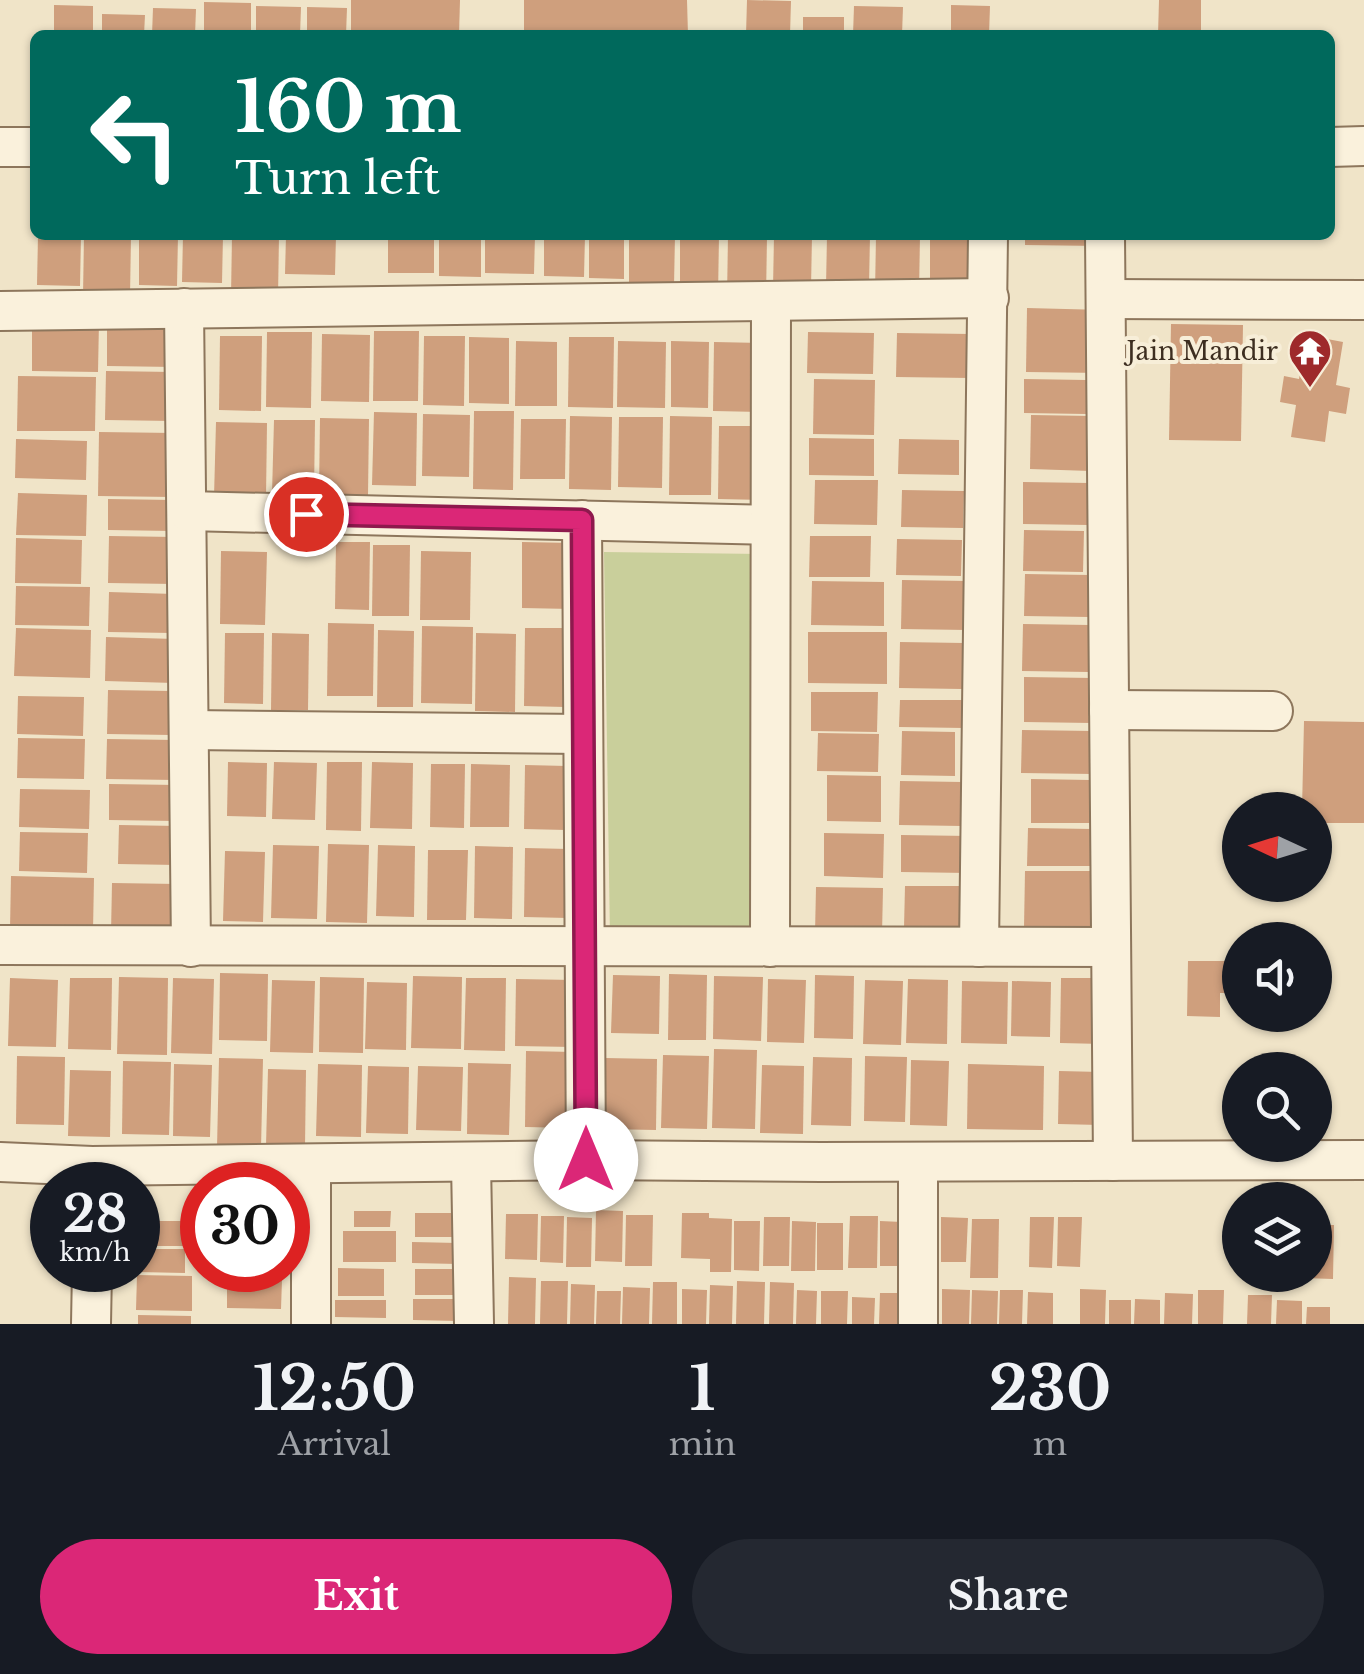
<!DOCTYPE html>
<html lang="en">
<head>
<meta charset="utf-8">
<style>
  :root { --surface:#171b24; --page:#242831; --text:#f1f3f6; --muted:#9ea1a6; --accent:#db2777 }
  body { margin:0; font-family:"Libre Baskerville",serif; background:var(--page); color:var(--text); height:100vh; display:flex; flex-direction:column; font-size:38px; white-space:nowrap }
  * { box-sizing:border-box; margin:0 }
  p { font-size:32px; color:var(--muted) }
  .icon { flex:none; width:55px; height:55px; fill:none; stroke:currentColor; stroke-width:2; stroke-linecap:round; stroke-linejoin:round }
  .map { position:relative; height:1324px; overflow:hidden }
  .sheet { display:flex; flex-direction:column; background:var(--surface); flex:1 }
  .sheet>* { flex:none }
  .guide { position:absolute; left:30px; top:30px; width:1305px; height:210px; border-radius:15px; box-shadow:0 2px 8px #0004; background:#00695c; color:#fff; overflow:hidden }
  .needle { width:65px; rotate:274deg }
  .fabs { position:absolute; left:1222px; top:792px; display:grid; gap:20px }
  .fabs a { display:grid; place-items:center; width:110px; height:110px; border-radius:50%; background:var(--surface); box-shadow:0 2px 8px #0004; font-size:50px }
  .speed { position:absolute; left:30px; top:1162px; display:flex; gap:20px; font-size:50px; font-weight:700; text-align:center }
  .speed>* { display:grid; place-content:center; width:130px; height:130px; border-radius:50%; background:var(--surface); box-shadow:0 2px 8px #0004; line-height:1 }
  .speed small { font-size:25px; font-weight:400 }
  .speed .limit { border:15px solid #d22; background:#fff; color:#111 }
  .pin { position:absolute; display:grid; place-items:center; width:85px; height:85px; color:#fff; margin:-42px; border:5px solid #fff; border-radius:50%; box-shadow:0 2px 10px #0007 }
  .me { position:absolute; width:110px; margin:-55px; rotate:0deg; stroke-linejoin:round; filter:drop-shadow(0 0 8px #0008) }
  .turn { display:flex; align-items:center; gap:35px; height:210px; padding:0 40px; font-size:45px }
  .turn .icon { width:130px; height:130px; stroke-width:2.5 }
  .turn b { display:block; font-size:70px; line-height:85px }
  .eta { display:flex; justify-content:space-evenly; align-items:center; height:170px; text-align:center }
  .eta b { font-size:60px; font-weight:700; line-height:70px }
  .button { display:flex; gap:20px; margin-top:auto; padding:20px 40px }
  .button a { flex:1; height:115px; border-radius:60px; background:var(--accent); color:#fff; font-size:40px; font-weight:700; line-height:115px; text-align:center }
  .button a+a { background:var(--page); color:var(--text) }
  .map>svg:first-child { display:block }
  .green { fill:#c9cf9b }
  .building { fill:#cf9f7d }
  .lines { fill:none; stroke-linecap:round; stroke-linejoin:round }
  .minor-casing { stroke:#8d765c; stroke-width:42 }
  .minor { stroke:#faf1dc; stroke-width:38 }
  .route-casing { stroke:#8e194d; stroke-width:25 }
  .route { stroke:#db2777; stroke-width:18 }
  .labels { text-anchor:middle; stroke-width:8; stroke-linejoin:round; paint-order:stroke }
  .poi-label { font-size:25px; fill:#3d2e20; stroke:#f7eed8; text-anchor:end }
</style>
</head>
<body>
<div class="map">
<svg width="1364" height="1324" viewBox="0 0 1364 1324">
  <rect width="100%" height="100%" fill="#f0e4c8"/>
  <polygon class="green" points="604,552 762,554 764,938 610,938"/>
  <g class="building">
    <polygon points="351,0 460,0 459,35 351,35"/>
    <polygon points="524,0 687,0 688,35 524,35"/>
    <polygon points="747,0 791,1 790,35 746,35"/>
    <polygon points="1159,0 1201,0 1201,35 1158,35"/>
    <polygon points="204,2 251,3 251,35 204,35"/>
    <polygon points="54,5 93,6 93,35 54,35"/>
    <polygon points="951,5 990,6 989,35 951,35"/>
    <polygon points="256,6 301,7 300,35 256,35"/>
    <polygon points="854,6 903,7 902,35 853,35"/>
    <polygon points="307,7 347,8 346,35 307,35"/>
    <polygon points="153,8 196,9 195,35 152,35"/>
    <polygon points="102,14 145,15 144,35 102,35"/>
    <rect x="803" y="17" width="41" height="18"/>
    <polygon points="38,235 81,235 80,286 37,285"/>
    <polygon points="84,235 131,235 130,297 83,296"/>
    <polygon points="139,235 178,235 177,286 139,285"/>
    <polygon points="183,235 223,235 222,283 182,282"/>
    <polygon points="232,235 279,235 278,298 231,297"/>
    <polygon points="286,235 336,235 335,275 285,274"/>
    <rect x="388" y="235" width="46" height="38"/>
    <polygon points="439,235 481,235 481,277 439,276"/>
    <polygon points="485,235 535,235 534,274 485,273"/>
    <polygon points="544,235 585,235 584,277 544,276"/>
    <polygon points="589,235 624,235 624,279 589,278"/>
    <polygon points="629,235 675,235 674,286 629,286"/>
    <polygon points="680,235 719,235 718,297 680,296"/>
    <polygon points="728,235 767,235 766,299 727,298"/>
    <polygon points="774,235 812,235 811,289 773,289"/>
    <polygon points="827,235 870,235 869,287 826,287"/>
    <polygon points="876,235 920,235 919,294 875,294"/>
    <polygon points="930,235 979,235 978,282 930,282"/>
    <polygon points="1025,235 1099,235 1099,246 1025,245"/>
    <polygon points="1027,308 1104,310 1103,373 1026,372"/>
    <polygon points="32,320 99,321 98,372 32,371"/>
    <polygon points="1171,324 1243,325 1241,441 1169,440"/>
    <polygon points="107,326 175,327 174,367 107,366"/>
    <polygon points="374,331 419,331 418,401 373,401"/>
    <polygon points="267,332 312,332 311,408 266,407"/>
    <polygon points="808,332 874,333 873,374 807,373"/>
    <polygon points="897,333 971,334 970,378 896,377"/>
    <polygon points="322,334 370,335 369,402 321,401"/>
    <polygon points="1306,335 1343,342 1336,385 1350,388 1346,414 1329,411 1325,442 1291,437 1296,405 1280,402 1284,376 1299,379"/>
    <polygon points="220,336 262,336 261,411 219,410"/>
    <polygon points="424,336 465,336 464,406 423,405"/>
    <polygon points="469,337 509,338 509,404 469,403"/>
    <polygon points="569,337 614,337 613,408 568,407"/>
    <polygon points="516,341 557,342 557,406 515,406"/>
    <polygon points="618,341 666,342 665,408 617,407"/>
    <polygon points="671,341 709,342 708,408 671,407"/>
    <polygon points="714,342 762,343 761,412 713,411"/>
    <polygon points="106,371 173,372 173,421 105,420"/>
    <polygon points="18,376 96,377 95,431 17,431"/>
    <polygon points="814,379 875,380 874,435 813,434"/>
    <polygon points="1024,379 1086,380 1086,414 1024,413"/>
    <polygon points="474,411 514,411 513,490 473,489"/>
    <polygon points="374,412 417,413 416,486 372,485"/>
    <polygon points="423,414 470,415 469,477 422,476"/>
    <polygon points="1031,415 1091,416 1091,471 1030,469"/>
    <polygon points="570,416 612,417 611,490 569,489"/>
    <polygon points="670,416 712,417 711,495 669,495"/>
    <polygon points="619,417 663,417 662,488 618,487"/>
    <polygon points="320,418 369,419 368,495 319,494"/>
    <polygon points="521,419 566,419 565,479 520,479"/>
    <polygon points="274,420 315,420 314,494 272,494"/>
    <polygon points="216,422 267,423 266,498 214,497"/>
    <polygon points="719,426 766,426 765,500 718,499"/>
    <polygon points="99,432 174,433 172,497 98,496"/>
    <polygon points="809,438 874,439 874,476 809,475"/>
    <polygon points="16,439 87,441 86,480 15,478"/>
    <polygon points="899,439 959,440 959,475 898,474"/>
    <polygon points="815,480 878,480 877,525 814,524"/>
    <polygon points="1023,482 1090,483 1089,525 1023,524"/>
    <polygon points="902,490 964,491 963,528 901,527"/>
    <polygon points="18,493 87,495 86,536 16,535"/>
    <polygon points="108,499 173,500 173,531 108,530"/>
    <polygon points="1024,530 1084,531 1083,572 1023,571"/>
    <polygon points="109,536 175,537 174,584 108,583"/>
    <polygon points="810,536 871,536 870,577 809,577"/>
    <polygon points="16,538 82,540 81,584 15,583"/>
    <polygon points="897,539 962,540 961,576 896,575"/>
    <polygon points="336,542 370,542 369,610 335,609"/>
    <polygon points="522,542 573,543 572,609 522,608"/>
    <polygon points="373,545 410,545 409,616 372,616"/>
    <polygon points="221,551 267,552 265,625 220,624"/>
    <polygon points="421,551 471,552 470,620 420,620"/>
    <polygon points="1025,574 1090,575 1089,617 1024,616"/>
    <polygon points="902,580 968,581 967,630 901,629"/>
    <polygon points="812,581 884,582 884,626 811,625"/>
    <polygon points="16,586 90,587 89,626 15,625"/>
    <polygon points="109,592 174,594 172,633 108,632"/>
    <polygon points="328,623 374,624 373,696 327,696"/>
    <polygon points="1023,624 1090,625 1089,672 1022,671"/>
    <polygon points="422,626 473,627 472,704 421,703"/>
    <polygon points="16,628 91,630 90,678 14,676"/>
    <polygon points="525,628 566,628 565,707 524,706"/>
    <polygon points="378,630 414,631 413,707 377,707"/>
    <polygon points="808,632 887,632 887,684 808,683"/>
    <polygon points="225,633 264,633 263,704 224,703"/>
    <polygon points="272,633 309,634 308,710 271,710"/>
    <polygon points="476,633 516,634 515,712 475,711"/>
    <polygon points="106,637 175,639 174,683 105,681"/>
    <polygon points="900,642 964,643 962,689 899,688"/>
    <polygon points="1024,677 1093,678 1092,723 1024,722"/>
    <polygon points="108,690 171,691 171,735 107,734"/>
    <polygon points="811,692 878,692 877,732 811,731"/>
    <polygon points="18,696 84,697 83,736 17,734"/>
    <polygon points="900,700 965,700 964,728 899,727"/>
    <polygon points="1304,721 1364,722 1364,823 1315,823 1315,810 1302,810"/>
    <polygon points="1022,730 1093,731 1093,774 1021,773"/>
    <polygon points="902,731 955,732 955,776 901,775"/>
    <polygon points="818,733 879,734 878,772 817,771"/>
    <polygon points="18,738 85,739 84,779 17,778"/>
    <polygon points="107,739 176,740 175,780 106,779"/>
    <polygon points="228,762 267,763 266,817 227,816"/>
    <polygon points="274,762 317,763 315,820 272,819"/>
    <polygon points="327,762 362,762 361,831 326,830"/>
    <polygon points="372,762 413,763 412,829 370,828"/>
    <polygon points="431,764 465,764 464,828 430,827"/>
    <polygon points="471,764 510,765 509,827 470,827"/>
    <polygon points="525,765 567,766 566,830 524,829"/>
    <polygon points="827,775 881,776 881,822 827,821"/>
    <polygon points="1031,779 1090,780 1090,823 1031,823"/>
    <polygon points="900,781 962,782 962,826 899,825"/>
    <polygon points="109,784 177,785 176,821 109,820"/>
    <polygon points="20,789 90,790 89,829 19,827"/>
    <polygon points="119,825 178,826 177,865 118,864"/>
    <polygon points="1028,828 1092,829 1091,866 1027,866"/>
    <polygon points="20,832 88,833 87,873 19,871"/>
    <polygon points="824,833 884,834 883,878 824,876"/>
    <polygon points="901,835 969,836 968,873 901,872"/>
    <polygon points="328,844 369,845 367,923 326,922"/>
    <polygon points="273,845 319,846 317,919 271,918"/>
    <polygon points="378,845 415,846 414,917 376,916"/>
    <polygon points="475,846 513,847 512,919 474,918"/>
    <polygon points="525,848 569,849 568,918 524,917"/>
    <polygon points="428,850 468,850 466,920 427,920"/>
    <polygon points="225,851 265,852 263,922 223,921"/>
    <polygon points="1025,871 1101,871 1101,929 1024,928"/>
    <polygon points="11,876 94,878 93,931 10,929"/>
    <polygon points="112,883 178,884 177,934 111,933"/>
    <polygon points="905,886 972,886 971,929 904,928"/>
    <polygon points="816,887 883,888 882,935 815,934"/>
    <polygon points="1188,961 1240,961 1240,993 1220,993 1220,1017 1187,1016"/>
    <polygon points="220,973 268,974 267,1041 219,1040"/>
    <polygon points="669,974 707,975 706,1040 668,1040"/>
    <polygon points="613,975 660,976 659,1034 611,1033"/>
    <polygon points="815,975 854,976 853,1039 814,1038"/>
    <polygon points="413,976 462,977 461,1049 411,1048"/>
    <polygon points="714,976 763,977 761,1041 713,1039"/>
    <polygon points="119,977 168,978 167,1055 117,1054"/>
    <polygon points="320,977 364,978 363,1053 319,1052"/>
    <polygon points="10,978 58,980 56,1047 8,1046"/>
    <polygon points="70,978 112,978 111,1050 68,1049"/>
    <polygon points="173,978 214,979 212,1054 171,1053"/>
    <polygon points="466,978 506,978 505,1051 464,1050"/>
    <polygon points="1061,978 1104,978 1103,1044 1060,1043"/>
    <polygon points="516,979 574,980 573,1047 515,1046"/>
    <polygon points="768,979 806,980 804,1043 767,1042"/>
    <polygon points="908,979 948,980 947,1044 906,1043"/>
    <polygon points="272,980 315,981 313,1053 270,1052"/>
    <polygon points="865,980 903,981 901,1045 863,1044"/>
    <polygon points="962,981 1008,982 1007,1044 961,1043"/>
    <polygon points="1012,981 1051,982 1050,1037 1011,1036"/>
    <polygon points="367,982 407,983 406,1050 365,1049"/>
    <polygon points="714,1049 757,1050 755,1129 712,1128"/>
    <polygon points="526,1051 574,1052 572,1128 525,1127"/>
    <polygon points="663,1055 709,1056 707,1129 661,1128"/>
    <polygon points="17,1056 65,1057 64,1125 16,1124"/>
    <polygon points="865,1056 907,1057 905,1122 864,1121"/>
    <polygon points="813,1057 852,1058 851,1126 811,1125"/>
    <polygon points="219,1058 263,1059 261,1149 217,1148"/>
    <polygon points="605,1058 657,1059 656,1130 603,1129"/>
    <polygon points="911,1060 949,1061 947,1126 910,1125"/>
    <polygon points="123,1061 171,1062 169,1135 122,1134"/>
    <polygon points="468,1063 511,1064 509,1135 467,1134"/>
    <polygon points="174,1064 212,1065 210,1137 173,1136"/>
    <polygon points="318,1064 362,1065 361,1137 316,1136"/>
    <polygon points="968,1064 1044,1066 1043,1130 967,1129"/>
    <polygon points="762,1065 804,1066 803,1134 760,1133"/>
    <polygon points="368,1066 409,1067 408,1134 366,1133"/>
    <polygon points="418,1066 463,1067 461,1131 416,1130"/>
    <polygon points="268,1069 306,1070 305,1147 266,1146"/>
    <polygon points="70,1070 111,1071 110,1137 68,1136"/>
    <polygon points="1059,1071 1101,1072 1100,1125 1058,1124"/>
    <polygon points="596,1210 623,1211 622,1262 595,1261"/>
    <polygon points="354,1211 391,1211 390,1227 354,1227"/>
    <rect x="415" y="1213" width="42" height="24"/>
    <polygon points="682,1213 709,1213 709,1218 732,1219 731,1272 710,1272 710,1259 681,1258"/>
    <polygon points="506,1214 538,1214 537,1260 505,1259"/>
    <polygon points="626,1215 653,1215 652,1266 625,1266"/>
    <polygon points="541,1216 564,1216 563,1263 540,1262"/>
    <polygon points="850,1216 878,1216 877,1268 848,1268"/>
    <polygon points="567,1217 592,1218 591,1267 566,1267"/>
    <polygon points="764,1217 790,1217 789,1266 763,1266"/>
    <polygon points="941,1217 968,1218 966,1262 941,1262"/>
    <polygon points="1030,1217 1054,1217 1052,1268 1029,1267"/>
    <polygon points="1058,1217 1082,1217 1080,1267 1057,1266"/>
    <polygon points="972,1219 999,1219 998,1278 970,1278"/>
    <rect x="138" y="1221" width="48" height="25"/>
    <polygon points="734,1221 760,1221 759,1271 734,1270"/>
    <polygon points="792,1221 816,1222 815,1271 791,1271"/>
    <polygon points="880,1221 902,1222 901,1266 880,1266"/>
    <rect x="817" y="1223" width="26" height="47"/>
    <polygon points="1315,1225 1334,1225 1333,1279 1304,1278 1304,1275 1315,1275"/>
    <rect x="343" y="1231" width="53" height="31"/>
    <polygon points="412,1242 458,1243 458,1264 412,1263"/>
    <polygon points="138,1249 185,1249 185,1273 138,1272"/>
    <polygon points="338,1268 384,1269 384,1296 338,1296"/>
    <rect x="415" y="1269" width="44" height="26"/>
    <polygon points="137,1275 192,1276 192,1311 136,1310"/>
    <polygon points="509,1277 536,1278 535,1324 508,1324"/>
    <polygon points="227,1279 282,1280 281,1309 227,1308"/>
    <polygon points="541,1281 568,1281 567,1324 540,1324"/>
    <polygon points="737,1281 765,1282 764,1324 736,1324"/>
    <polygon points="653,1282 677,1282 677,1324 652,1324"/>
    <polygon points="770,1282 794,1283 793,1324 769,1324"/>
    <polygon points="571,1284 595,1285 594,1324 570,1324"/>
    <polygon points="710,1285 733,1286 732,1324 709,1324"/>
    <polygon points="623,1287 650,1288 649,1324 622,1324"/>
    <polygon points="682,1289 707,1290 706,1324 682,1324"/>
    <polygon points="942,1289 970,1290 969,1324 942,1324"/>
    <polygon points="1080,1289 1106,1290 1105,1324 1080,1324"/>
    <polygon points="797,1290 817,1291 816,1324 796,1324"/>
    <polygon points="972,1290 998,1291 997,1324 971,1324"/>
    <polygon points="1000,1290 1023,1290 1022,1324 999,1324"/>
    <polygon points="1198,1290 1224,1290 1223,1324 1198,1324"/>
    <polygon points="597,1291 621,1291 620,1324 596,1324"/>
    <polygon points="821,1291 848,1291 847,1324 821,1324"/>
    <polygon points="1028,1292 1053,1293 1053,1324 1027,1324"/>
    <polygon points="880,1293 905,1293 904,1324 879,1324"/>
    <polygon points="1165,1293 1193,1294 1192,1324 1164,1324"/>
    <polygon points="1248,1295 1272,1295 1271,1324 1247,1324"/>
    <polygon points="852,1297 875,1298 874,1324 852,1324"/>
    <polygon points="413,1299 458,1299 458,1321 413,1320"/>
    <polygon points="1135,1299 1160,1300 1160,1324 1134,1324"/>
    <polygon points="335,1300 386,1300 386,1318 335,1317"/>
    <rect x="1109" y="1300" width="22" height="24"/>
    <polygon points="1277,1300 1302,1301 1302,1324 1276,1324"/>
    <polygon points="1307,1307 1330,1307 1330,1324 1306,1324"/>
    <polygon points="138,1315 191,1316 191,1324 138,1324"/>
  </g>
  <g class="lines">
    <g class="minor-casing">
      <g id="minor">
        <polyline points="0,147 35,147"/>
        <polyline points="1330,147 1364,146"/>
        <polyline points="1105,235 1113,1161"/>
        <polyline points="1106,299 1364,300"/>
        <polyline points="184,308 191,947"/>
        <polyline points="0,311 989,298"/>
        <polyline points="187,511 770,525"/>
        <polyline points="582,520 586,1160"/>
        <polyline points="1109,710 1273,711"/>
        <polyline points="190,730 583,734"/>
        <polyline points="0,945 1111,947"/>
        <polyline points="770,947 771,301"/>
        <polyline points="979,947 988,235"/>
        <polyline points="0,1162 92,1166 586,1160 821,1162 1364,1160"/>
        <polyline points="471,1163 474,1324"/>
        <polyline points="311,1165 311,1324"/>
        <polyline points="91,1324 92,1270"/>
        <polyline points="918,1324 918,1162"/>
      </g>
    </g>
    <use href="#minor" class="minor"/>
  </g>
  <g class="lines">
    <g class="route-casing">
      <polyline id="route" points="306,514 582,520 586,1160"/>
    </g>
    <use href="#route" class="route"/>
  </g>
  <defs>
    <g id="temple-pin" transform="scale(2.25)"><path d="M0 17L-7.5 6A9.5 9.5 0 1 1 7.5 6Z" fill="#9e2a2b" stroke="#f7eed8"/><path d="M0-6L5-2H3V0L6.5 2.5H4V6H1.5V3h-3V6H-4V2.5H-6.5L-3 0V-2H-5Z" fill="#fff"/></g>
  </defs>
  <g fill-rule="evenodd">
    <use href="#temple-pin" x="1310" y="351"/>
  </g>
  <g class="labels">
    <g class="poi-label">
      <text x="1278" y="360">Jain Mandir</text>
    </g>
  </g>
</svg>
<div class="fabs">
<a><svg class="needle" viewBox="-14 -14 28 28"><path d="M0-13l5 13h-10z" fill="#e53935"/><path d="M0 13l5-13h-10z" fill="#9ea1a6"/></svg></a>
<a><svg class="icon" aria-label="sound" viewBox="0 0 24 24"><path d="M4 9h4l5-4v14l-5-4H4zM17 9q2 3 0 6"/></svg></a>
<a><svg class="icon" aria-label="search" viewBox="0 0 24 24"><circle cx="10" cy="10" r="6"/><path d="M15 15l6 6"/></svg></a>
<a><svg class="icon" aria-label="layers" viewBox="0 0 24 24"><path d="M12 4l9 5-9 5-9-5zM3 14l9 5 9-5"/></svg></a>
</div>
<div class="speed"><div>28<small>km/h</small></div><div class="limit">30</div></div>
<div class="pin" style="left:306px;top:514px;background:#d93025"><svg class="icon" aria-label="arrive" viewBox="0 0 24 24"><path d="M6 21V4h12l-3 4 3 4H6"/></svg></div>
<svg class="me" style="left:586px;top:1160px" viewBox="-20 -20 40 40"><circle r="19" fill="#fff"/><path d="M0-13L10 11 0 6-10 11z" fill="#db2777"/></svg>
<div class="guide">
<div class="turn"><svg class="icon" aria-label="left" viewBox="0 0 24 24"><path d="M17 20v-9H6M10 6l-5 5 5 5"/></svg><div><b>160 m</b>Turn left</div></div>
</div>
</div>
<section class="sheet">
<div class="eta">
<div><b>12:50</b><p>Arrival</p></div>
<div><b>1</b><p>min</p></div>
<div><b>230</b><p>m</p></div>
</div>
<div class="button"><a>Exit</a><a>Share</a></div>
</section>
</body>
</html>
